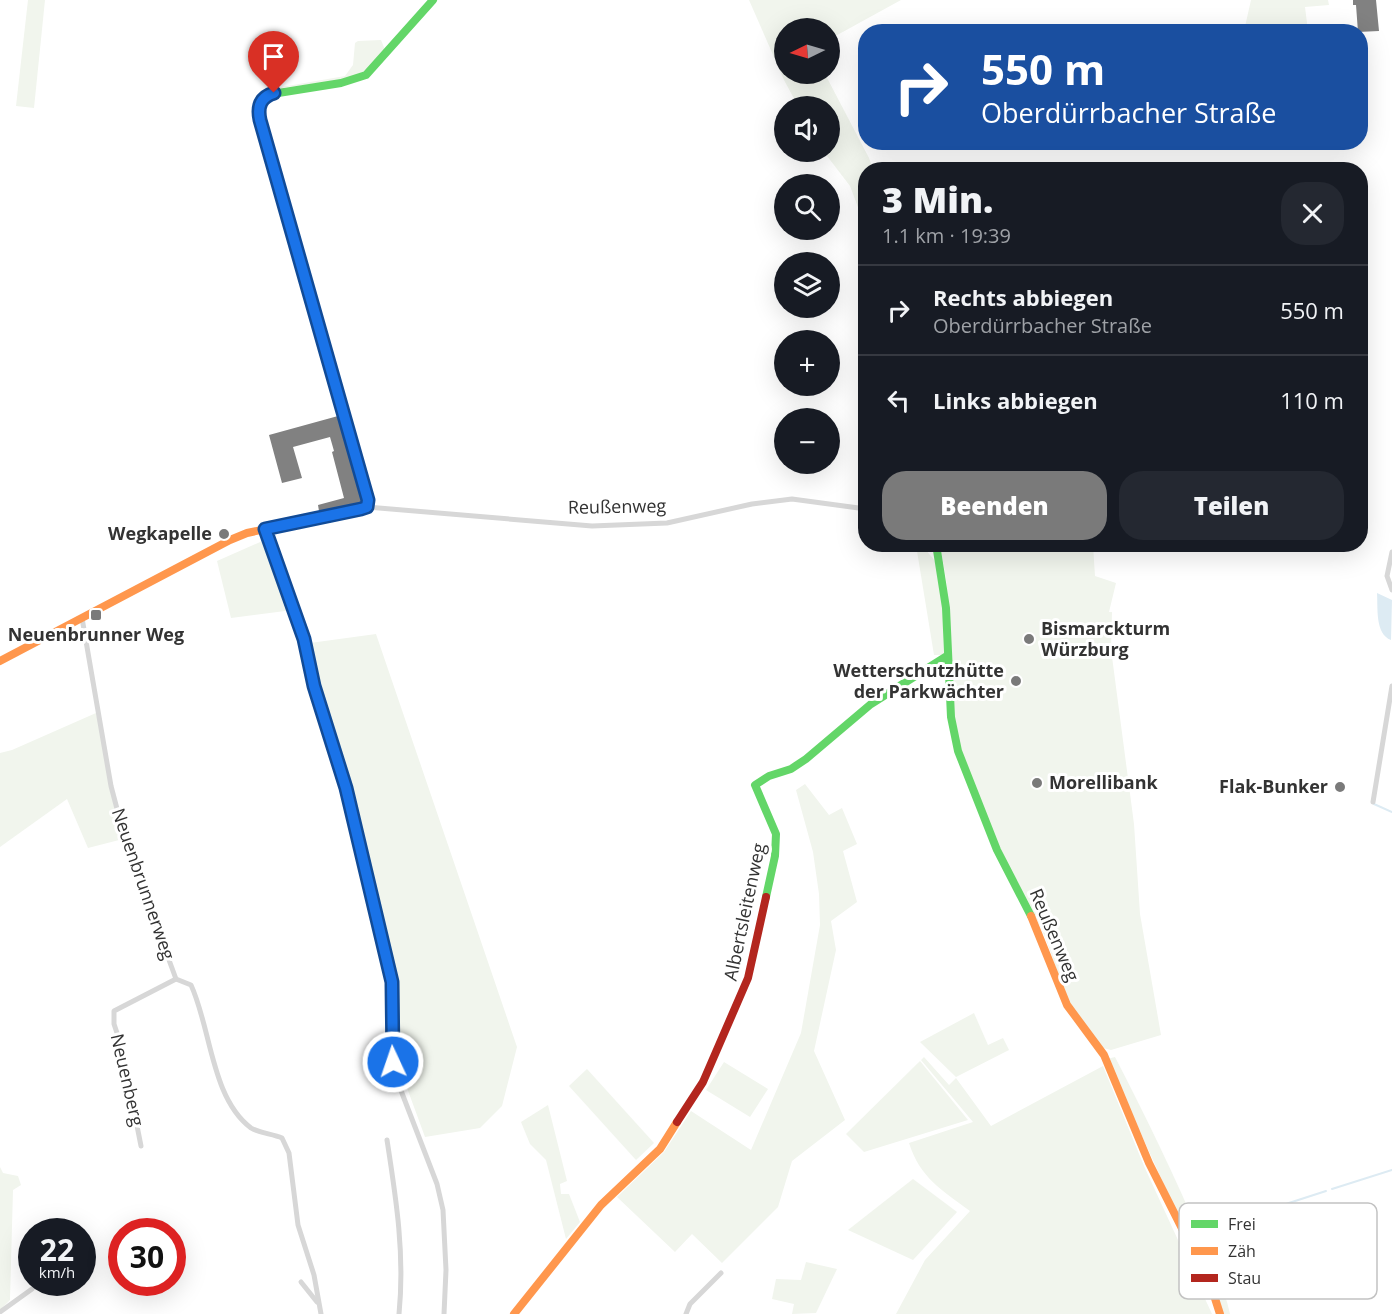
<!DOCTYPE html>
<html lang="de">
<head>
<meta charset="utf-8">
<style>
  :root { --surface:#171b24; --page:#242831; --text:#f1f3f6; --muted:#9ea1a6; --line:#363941; --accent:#7a7a7a }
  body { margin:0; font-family:"Open Sans",sans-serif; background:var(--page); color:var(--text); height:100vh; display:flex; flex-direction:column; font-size:22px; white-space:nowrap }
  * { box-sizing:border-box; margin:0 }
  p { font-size:20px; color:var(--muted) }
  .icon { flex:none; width:33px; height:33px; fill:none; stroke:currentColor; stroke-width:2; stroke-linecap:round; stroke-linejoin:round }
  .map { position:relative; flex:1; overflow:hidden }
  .drawer { position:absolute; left:858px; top:162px; width:510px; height:390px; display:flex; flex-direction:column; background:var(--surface); border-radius:24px; box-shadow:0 6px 24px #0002 }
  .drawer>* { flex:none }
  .hud { position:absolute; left:858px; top:24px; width:510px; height:126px; border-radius:24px; box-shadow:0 6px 24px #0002; background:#1a4fa0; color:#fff; overflow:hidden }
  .needle { width:39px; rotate:265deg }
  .buttons { position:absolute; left:774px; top:18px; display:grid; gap:12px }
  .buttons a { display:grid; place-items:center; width:66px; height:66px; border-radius:50%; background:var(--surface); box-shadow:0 6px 24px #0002; font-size:30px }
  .speed { position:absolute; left:18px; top:1218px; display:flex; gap:12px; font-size:30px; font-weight:700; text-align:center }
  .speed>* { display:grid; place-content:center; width:78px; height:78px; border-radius:50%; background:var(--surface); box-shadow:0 6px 24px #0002; line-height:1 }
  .speed small { font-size:15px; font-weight:400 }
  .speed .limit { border:9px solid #d22; background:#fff; color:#111 }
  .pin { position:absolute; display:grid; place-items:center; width:51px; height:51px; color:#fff; margin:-62px -26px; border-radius:50% 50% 50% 0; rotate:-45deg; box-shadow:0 0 6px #0007 }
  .pin .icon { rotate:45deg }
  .me { position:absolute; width:66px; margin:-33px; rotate:357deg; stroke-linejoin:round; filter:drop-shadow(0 0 4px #0008) }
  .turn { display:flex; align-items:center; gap:21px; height:126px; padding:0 24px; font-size:27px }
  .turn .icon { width:78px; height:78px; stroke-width:2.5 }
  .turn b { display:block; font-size:42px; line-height:51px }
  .round { display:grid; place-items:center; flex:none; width:63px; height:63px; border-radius:24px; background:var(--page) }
  .headline { display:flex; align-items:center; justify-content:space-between; height:102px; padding:0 24px }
  h1 { font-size:36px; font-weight:800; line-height:45px }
  .button { display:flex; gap:12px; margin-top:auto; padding:12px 24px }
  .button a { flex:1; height:69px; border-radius:24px; background:var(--accent); color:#fff; font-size:24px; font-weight:800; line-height:69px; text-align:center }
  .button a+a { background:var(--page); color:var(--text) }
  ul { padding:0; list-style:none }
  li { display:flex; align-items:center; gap:18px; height:90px; padding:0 24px; border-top:2px solid var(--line) }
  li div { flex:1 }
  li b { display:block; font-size:22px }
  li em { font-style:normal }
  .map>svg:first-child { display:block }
  .green { fill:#f1f5ed }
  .water { fill:#ddebf3 }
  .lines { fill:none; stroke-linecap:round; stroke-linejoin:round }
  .stream { stroke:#ddebf3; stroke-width:2 }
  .building { fill:#818181 }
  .street { stroke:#d7d7d7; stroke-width:5 }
  .fast { stroke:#63d668; stroke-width:8 }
  .slow { stroke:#ff974d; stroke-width:8 }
  .jam { stroke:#b3261e; stroke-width:8 }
  .route-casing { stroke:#114b97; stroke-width:15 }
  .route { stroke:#1a73e8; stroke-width:10 }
  .poi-dot { fill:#7a7a7a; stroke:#fff; stroke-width:2 }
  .labels { text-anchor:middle; stroke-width:6; stroke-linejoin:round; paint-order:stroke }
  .street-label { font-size:18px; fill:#333; stroke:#fff }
  .poi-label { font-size:18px; font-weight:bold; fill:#333; stroke:#fff; text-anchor:end }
  .key { fill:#fff; stroke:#c2c2c2; stroke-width:1.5 }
  .key-label { font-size:16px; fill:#333 }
</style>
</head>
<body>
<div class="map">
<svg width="1392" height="1314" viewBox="0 0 1392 1314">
  <rect width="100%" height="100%" fill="#fff"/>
  <g class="green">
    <polygon points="28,0 45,0 34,108 16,106"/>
    <polygon points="749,0 901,0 830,39 830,28 784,28 784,74 825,74 869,158 873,169 866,170 865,226 850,186 824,152 830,152 830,106 798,106 784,80"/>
    <polygon points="1251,0 1328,0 1329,5 1305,7 1308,31 1244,31"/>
    <polygon points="381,40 385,50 365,71 347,80 270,89 345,76 353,65 355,43 358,41"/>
    <polygon points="267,539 293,610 231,618 217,561"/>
    <path d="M916,545H924C926,553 934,557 936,564C945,593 943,626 944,655H934Z"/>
    <path d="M940,545H1093L1095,576L1116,583L1109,612H1112L1111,649L1134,824L1140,914L1161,1035L1111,1050L1099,1047C1087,1031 1075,1016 1067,998C1057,974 1051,949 1040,926C1011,865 971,806 958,739C949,693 951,645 948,598C947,580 943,562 940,545Z"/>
    <polygon points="376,634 517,1047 502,1106 480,1128 425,1137 396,1058 398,979 347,775 320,695 310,643"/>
    <polygon points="96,713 123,839 88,848 67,799 0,847 0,753 12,750"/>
    <polygon points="805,784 829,815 842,808 857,844 843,851 857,902 831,921 836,950 814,1051 845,1120 792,1161 778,1207 722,1263 692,1234 675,1252 617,1197 664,1152 691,1111 751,1150 801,1033 820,925 819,894 813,852 796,790"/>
    <polygon points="974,1013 988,1045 1003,1038 1009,1050 956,1077 920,1042"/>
    <path d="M924,1057L949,1085L956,1078L991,1126L1103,1066L1144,1166L1212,1314H896L925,1260L970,1211C942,1190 920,1178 909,1143L973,1122L921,1060Z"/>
    <path d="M1115,1057C1146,1117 1176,1178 1202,1241C1212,1264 1225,1289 1230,1314H1223L1107,1059Z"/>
    <polygon points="920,1061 968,1120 864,1152 846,1134"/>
    <polygon points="724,1062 768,1089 750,1117 706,1090"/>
    <polygon points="587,1069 654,1143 636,1160 569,1086"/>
    <polygon points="548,1105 567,1181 560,1184 561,1194 569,1194 580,1222 566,1239 546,1160 530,1144 521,1122"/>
    <polygon points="0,1167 3,1173 18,1176 21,1185 13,1190 10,1300 0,1310"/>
    <polygon points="913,1179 957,1212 913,1260 848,1230"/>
    <polygon points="806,1262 837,1269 816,1313 792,1314 794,1304 772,1299 776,1279 801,1280"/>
  </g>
  <path class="water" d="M1377,593L1392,600L1391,640C1375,634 1378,608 1377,593Z"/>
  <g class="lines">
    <g class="stream">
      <polyline points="1374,804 1392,812"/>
      <polyline points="1332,1189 1392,1170"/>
      <polyline points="1258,1213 1326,1191"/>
      <polyline points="1210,1230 1251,1215"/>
    </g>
  </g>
  <g class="building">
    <polygon points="1353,0 1376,0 1379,31 1358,32 1356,5 1353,5"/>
    <polygon points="338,416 362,502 319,511 318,505 344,498 332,452 334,451 330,437 293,447 302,478 282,483 269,435"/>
  </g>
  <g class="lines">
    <g class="street">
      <polyline points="367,507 592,526 667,523 752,504 792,499 866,509"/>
      <polyline points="265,529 304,639 314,686 346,788 391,982 391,1048 395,1075 437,1184 443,1210 446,1270 444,1314"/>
      <polyline points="1392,552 1387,576 1392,590"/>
      <path d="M82,618L111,786L126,843L176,979L191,985C211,1028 211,1098 251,1128C259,1133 273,1134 282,1138L289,1153L298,1225L314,1275L321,1314"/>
      <polyline points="1373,802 1392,686"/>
      <path d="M387,1140C396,1198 405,1254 399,1314"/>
      <polyline points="141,1146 121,1045 114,1024 114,1011 176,979"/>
      <polyline points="301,1282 317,1302"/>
      <polyline points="0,1312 32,1289"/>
      <polyline points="686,1314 690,1304 721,1273"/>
    </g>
    <g class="fast">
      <path d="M344,414L260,120C258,107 260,100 272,94L341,83L366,75L433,0"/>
      <polyline points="936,544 946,608 951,717 958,751 997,850 1031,916"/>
      <polyline points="766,897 775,856 776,834 755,785 769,776 791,769 806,759 871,704 947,656"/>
    </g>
    <g class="slow">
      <polyline points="0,661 230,540 247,533 367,507 368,500 344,414"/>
      <polyline points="1031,916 1067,1005 1104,1055 1149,1163 1211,1286 1220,1314"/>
      <polyline points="514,1314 601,1205 660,1149 677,1122"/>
    </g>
    <polyline class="jam" points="677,1122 703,1082 748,978 766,897"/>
  </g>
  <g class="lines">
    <g class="route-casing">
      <path id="route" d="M274,93C261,97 257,106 260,120L368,500L367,507L361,509L265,529L304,639L314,686L346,788L392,982L393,1062"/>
    </g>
    <use href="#route" class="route"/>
  </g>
  <g class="poi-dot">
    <circle cx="224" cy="534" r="6"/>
    <rect x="90" y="609" width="12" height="12" rx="3"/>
    <circle cx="1029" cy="639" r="6"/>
    <circle cx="1016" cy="681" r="6"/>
    <circle cx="1037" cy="783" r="6"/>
    <circle cx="1340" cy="787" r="6"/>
  </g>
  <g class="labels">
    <g class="street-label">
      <text transform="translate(617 507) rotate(-1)" y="6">Reußenweg</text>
      <text transform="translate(143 884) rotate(71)" y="6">Neuenbrunnerweg</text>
      <text transform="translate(745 912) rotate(-78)" y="6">Albertsleitenweg</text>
      <text transform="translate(1054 935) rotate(67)" y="6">Reußenweg</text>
      <text transform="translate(127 1080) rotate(77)" y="6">Neuenberg</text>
    </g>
    <g class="poi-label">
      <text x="212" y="540">Wegkapelle</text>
      <text x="1041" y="635" text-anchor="start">Bismarckturm<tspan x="1041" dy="21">Würzburg</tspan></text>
      <text x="96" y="641" text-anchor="middle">Neuenbrunner Weg</text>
      <text x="1004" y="677">Wetterschutzhütte<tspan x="1004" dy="21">der Parkwächter</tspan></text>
      <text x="1049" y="789" text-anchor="start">Morellibank</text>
      <text x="1328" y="793">Flak-Bunker</text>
    </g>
  </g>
  <rect x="1179" y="1203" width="198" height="96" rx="9" class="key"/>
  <rect x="1191" y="1220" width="27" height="8" fill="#63d668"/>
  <rect x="1191" y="1247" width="27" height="8" fill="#ff974d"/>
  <rect x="1191" y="1274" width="27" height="8" fill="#b3261e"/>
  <g class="key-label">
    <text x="1228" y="1230">Frei</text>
    <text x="1228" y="1257">Zäh</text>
    <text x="1228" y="1284">Stau</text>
  </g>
</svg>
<div class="buttons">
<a><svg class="needle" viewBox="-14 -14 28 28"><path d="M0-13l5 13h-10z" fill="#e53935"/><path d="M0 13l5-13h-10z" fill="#9ea1a6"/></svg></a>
<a><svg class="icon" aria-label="sound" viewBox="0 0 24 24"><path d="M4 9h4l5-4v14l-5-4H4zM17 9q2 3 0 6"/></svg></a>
<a><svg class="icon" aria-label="search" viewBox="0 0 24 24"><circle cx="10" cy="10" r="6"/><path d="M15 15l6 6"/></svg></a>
<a><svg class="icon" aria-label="layers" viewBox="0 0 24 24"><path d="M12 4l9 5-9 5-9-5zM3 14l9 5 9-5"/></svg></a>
<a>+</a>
<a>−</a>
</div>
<div class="speed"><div>22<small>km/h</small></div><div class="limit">30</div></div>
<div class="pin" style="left:274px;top:93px;background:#d93025"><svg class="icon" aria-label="arrive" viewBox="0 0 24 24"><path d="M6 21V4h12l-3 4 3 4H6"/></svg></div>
<svg class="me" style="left:393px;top:1062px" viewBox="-20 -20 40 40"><circle r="17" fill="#1a73e8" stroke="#fff" stroke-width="3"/><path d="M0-11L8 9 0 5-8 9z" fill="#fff"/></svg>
<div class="hud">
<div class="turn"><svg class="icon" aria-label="right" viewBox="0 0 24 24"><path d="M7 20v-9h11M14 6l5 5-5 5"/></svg><div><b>550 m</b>Oberdürrbacher Straße</div></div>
</div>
<section class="drawer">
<div class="headline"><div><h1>3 Min.</h1><p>1.1 km · 19:39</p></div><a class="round"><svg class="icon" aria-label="close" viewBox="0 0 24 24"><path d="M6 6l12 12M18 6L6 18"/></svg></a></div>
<ul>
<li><svg class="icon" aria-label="right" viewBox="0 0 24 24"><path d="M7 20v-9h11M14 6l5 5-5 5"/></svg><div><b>Rechts abbiegen</b><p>Oberdürrbacher Straße</p></div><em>550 m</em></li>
<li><svg class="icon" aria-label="left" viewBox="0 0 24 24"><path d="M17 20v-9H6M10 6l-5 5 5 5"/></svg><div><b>Links abbiegen</b></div><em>110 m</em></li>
</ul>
<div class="button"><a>Beenden</a><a>Teilen</a></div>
</section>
</div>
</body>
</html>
